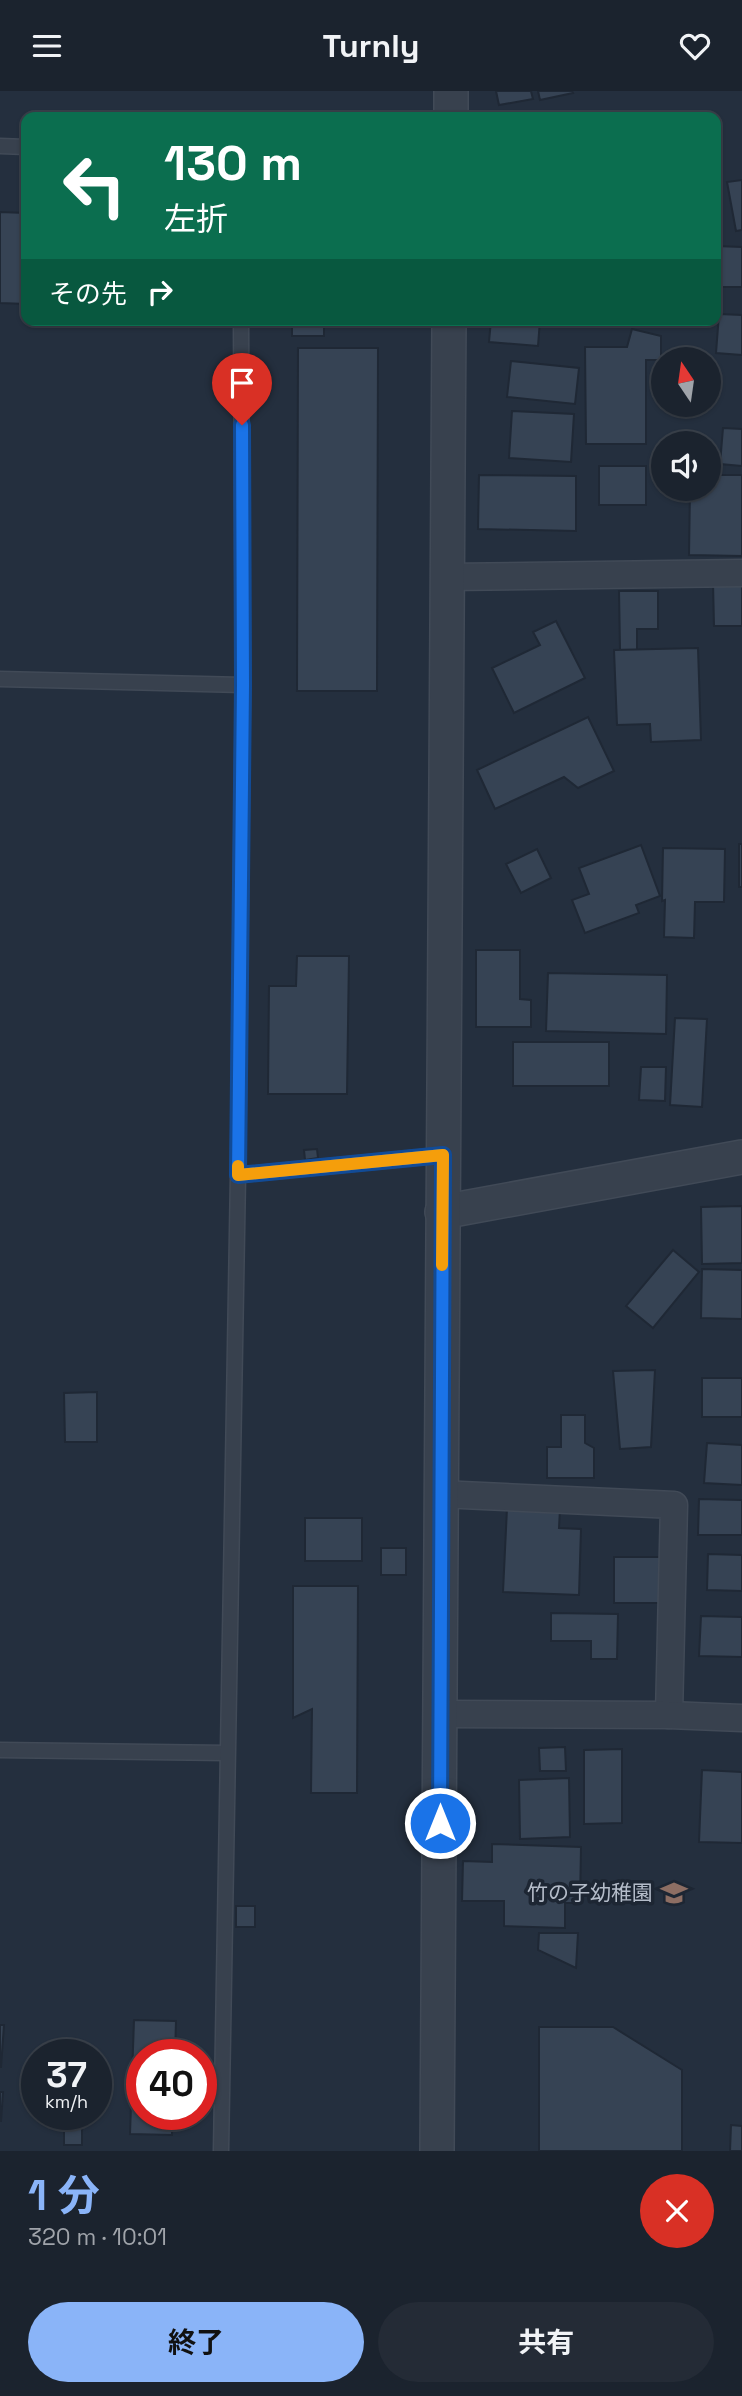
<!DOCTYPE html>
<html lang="ja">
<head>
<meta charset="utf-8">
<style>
  :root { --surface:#1b232e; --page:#242b36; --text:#f1f3f6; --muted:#a0a4aa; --line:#39404a; --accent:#8ab4f8 }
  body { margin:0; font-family:"Space Grotesk","Noto Sans JP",sans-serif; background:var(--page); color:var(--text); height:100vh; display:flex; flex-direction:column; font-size:26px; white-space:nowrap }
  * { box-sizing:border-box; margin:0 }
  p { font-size:23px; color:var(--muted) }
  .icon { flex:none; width:38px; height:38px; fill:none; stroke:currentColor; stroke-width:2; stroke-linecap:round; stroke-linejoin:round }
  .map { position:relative; height:2060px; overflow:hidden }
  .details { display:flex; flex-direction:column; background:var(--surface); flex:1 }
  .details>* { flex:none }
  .banner { position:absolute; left:21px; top:21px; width:700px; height:214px; border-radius:14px; box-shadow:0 2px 5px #0004,0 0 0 2px var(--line); background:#0b6e4f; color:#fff; overflow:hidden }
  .needle { width:46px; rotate:347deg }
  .buttons { position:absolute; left:651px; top:256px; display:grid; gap:14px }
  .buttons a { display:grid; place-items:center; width:70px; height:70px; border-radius:50%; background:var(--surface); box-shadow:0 2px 5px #0004,0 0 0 2px var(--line); font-size:35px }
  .speed { position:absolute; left:21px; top:1948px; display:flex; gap:14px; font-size:35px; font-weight:700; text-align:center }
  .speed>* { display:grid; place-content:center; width:91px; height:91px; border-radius:50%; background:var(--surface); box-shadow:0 2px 5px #0004,0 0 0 2px var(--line); line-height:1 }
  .speed small { font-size:18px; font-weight:400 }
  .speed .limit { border:10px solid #d22; background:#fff; color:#111 }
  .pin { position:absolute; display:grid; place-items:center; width:60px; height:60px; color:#fff; margin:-72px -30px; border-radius:50% 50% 50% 0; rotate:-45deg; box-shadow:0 0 7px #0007 }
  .pin .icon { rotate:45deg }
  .me { position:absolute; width:77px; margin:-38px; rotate:0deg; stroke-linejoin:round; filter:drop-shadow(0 0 5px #0008) }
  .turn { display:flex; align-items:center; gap:24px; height:147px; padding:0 28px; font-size:32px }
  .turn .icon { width:91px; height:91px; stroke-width:2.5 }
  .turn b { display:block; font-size:49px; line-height:60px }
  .then { display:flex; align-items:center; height:66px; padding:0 28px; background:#0003; gap:14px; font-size:26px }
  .round { display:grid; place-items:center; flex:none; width:74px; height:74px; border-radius:37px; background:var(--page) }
  .head { display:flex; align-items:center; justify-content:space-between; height:119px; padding:0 28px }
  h1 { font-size:42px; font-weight:700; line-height:52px; color:var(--accent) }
  .action { display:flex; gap:14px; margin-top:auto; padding:14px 28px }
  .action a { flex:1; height:80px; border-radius:42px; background:var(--accent); color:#111; font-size:28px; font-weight:700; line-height:80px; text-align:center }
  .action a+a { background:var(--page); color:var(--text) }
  header { display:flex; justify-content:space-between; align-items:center; height:91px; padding:0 28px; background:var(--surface); font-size:32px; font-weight:700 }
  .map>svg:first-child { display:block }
  .building { fill:#364354; stroke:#1f2835; stroke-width:2 }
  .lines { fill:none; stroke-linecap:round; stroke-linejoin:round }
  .service-casing { stroke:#414a57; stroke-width:17 }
  .minor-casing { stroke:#414a57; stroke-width:29 }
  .tertiary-casing { stroke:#414a57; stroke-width:36 }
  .service { stroke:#38414e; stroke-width:14 }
  .minor { stroke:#38414e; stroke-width:26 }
  .tertiary { stroke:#38414e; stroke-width:33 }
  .route-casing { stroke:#114b97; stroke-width:18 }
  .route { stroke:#1a73e8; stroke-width:12 }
  .slow { stroke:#f59e0b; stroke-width:12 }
  .labels { text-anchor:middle; stroke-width:7; stroke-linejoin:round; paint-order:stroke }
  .poi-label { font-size:21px; fill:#b4bcc9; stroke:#1d2633; text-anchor:end }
</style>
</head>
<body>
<header><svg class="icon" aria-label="menu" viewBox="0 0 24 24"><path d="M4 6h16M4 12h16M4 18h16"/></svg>Turnly<svg class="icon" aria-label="heart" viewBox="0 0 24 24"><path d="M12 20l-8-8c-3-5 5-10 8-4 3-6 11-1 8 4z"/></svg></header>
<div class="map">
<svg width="742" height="2060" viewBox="0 0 742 2060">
  <rect width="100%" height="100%" fill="#242f3e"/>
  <g class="building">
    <polygon points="496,0 531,0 533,8 499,14"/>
    <polygon points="538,0 572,0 573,2 540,9"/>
    <polygon points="666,22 667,26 646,26"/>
    <polygon points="742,89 742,139 736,140 727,91"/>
    <polygon points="0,121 26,122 26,213 0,212"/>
    <polygon points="716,155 742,156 742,196 716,196"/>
    <polygon points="719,223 742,224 742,264 716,262"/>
    <rect x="292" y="229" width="32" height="16"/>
    <polygon points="491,229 540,229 538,255 489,251"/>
    <polygon points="632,238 661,245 661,269 646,269 646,353 586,353 585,256 627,256"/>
    <polygon points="298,257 378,257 377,600 297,600"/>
    <polygon points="511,270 579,277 575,313 507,306"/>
    <polygon points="512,320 574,323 571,371 509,367"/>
    <polygon points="723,337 742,338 742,375 720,373"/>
    <rect x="599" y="375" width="47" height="39"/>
    <polygon points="479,384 576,385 576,440 478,438"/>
    <polygon points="709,384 742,384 742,465 689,464 690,397 709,397"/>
    <polygon points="742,491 742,535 714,535 713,492"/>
    <polygon points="619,500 658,500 658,538 637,538 637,559 620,559"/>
    <polygon points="556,530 585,587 514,622 492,577 540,554 533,541"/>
    <polygon points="698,557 701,649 651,651 650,633 617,634 614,559"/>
    <polygon points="588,626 614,680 578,697 564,686 495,718 477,679"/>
    <rect x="739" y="753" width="3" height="43"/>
    <polygon points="641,754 660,805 636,814 639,822 585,842 572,809 589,803 579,777"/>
    <polygon points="663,757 725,758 724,811 695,811 694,847 664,846 665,809 662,810"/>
    <polygon points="537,758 551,787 521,802 506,773"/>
    <polygon points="476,859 520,859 520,908 531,909 531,936 476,936"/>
    <polygon points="297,865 349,865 347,1003 268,1003 269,895 296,895"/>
    <polygon points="548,882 667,884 666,943 546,940"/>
    <polygon points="675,927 707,928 702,1016 670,1014"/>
    <rect x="513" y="951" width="96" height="44"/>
    <polygon points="641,976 666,976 665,1010 639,1009"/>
    <polygon points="317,1058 318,1067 305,1069 304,1059"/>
    <polygon points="742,1115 742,1172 702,1173 701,1116"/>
    <polygon points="673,1159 699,1181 653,1237 626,1215"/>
    <polygon points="702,1178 742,1179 742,1228 701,1227"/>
    <polygon points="655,1279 651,1356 620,1358 613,1280"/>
    <rect x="702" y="1287" width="40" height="39"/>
    <polygon points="97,1301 97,1351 65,1351 64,1302"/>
    <polygon points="561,1324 585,1324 585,1352 594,1357 594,1387 547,1387 547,1356 561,1356"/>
    <polygon points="707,1352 742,1354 742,1394 704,1392"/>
    <polygon points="699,1408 742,1409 742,1444 698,1444"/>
    <polygon points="507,1417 560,1418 559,1437 581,1438 579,1504 503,1501"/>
    <rect x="305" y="1427" width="57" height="43"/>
    <rect x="381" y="1457" width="25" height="27"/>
    <polygon points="708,1463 742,1464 742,1500 707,1499"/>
    <polygon points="614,1466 661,1466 660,1512 614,1512"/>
    <polygon points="293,1495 358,1495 357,1702 311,1702 312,1618 293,1627"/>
    <polygon points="551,1522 618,1523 617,1568 591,1568 591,1550 551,1550"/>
    <polygon points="701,1525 742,1526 742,1566 699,1565"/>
    <polygon points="565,1656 566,1680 540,1680 539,1657"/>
    <polygon points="622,1658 622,1732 584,1733 584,1659"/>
    <polygon points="702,1679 742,1681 742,1752 699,1751"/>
    <polygon points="569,1687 570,1746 520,1748 519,1689"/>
    <polygon points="492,1753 581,1756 580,1812 565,1812 565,1837 504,1835 504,1810 462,1810 463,1770 492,1771"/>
    <rect x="236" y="1815" width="19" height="21"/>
    <polygon points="539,1842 578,1842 576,1877 538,1859"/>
    <polygon points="134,1929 176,1930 175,1964 142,1964 142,2023 172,2023 172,2044 130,2043"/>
    <polygon points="0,1934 4,1934 1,1976 0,1976"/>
    <polygon points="539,1936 613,1936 682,1979 682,2060 539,2060"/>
    <polygon points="0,2001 3,2001 1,2030 0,2030"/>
    <rect x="64" y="2033" width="18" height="21"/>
    <polygon points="731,2034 742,2035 742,2060 730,2060"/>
  </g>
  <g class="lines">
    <g class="service-casing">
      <g id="service">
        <polyline points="0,55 26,56"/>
        <polyline points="0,588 243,594"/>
        <polyline points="238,1084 443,1064"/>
        <polyline points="0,1659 227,1662"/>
        <polyline points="221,2060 238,1084 243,594 241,229"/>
      </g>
    </g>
    <g class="minor-casing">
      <g id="minor">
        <polyline points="447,486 742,482"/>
        <polyline points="440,1403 674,1414 669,1624"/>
        <polyline points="441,1623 669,1624 742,1627"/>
      </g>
    </g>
    <g class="tertiary-casing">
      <g id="tertiary">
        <polyline points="451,26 451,0"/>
        <polyline points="442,1121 742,1066"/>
        <polyline points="437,2060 449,229"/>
      </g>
    </g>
    <use href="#service" class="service"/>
    <use href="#minor" class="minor"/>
    <use href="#tertiary" class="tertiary"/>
  </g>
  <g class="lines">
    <g class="route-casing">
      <polyline id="route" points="242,334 243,594 238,1084 443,1064 440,1732"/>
    </g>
    <use href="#route" class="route"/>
    <polyline class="slow" points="238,1075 238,1084 443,1064 442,1174"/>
  </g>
  <defs>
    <g id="school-bare" transform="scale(2.1)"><path d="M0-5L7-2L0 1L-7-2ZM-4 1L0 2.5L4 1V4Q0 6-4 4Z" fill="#8d6e63" stroke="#1d2633" stroke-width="2.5" paint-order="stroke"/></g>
  </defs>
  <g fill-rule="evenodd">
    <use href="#school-bare" x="674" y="1802"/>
  </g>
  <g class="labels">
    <g class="poi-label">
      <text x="653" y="1809">竹の子幼稚園</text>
    </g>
  </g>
</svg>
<div class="buttons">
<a><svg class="needle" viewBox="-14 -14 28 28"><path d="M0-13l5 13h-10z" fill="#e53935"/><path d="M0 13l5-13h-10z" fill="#a0a4aa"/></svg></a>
<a><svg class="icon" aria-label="sound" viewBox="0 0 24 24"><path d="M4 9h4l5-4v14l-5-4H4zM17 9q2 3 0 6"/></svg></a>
</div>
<div class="speed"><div>37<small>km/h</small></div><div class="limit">40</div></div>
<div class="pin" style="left:242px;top:334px;background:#d93025"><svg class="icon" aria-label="arrive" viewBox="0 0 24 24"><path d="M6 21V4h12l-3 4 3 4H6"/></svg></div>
<svg class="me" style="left:440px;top:1732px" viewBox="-20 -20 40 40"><circle r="17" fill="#1a73e8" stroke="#fff" stroke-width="3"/><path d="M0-11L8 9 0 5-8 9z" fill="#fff"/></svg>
<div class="banner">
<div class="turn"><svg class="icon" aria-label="left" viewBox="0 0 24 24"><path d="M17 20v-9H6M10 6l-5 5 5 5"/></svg><div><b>130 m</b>左折</div></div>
<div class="then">その先<svg class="icon" aria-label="right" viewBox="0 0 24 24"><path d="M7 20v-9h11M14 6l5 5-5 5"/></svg></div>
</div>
</div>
<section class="details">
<div class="head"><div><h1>1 分</h1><p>320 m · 10:01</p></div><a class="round" style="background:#d93025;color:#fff"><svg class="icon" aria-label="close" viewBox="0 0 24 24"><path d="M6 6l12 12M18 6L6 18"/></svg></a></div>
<div class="action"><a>終了</a><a>共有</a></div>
</section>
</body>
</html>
